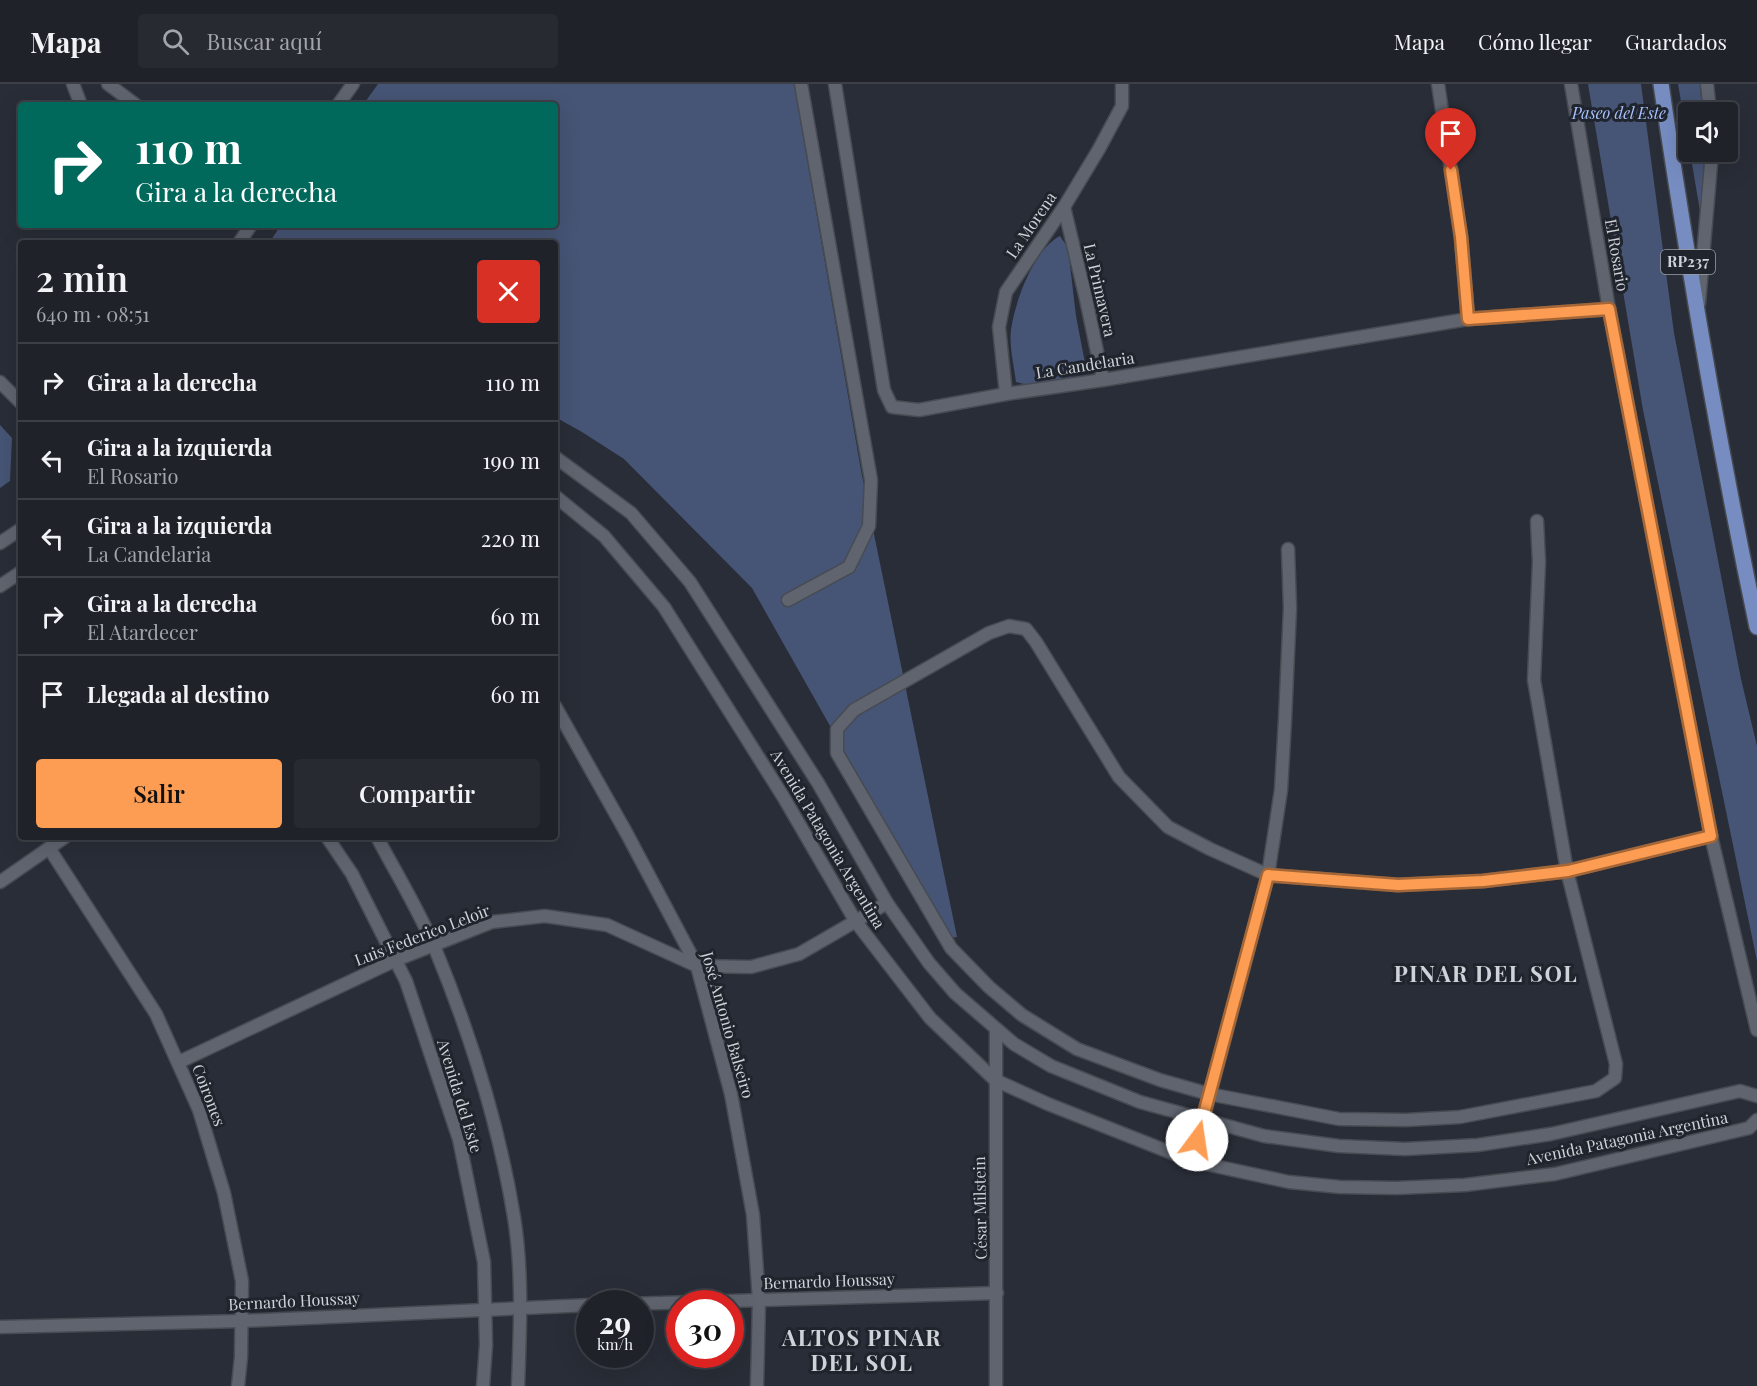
<!DOCTYPE html>
<html lang="es">
<head>
<meta charset="utf-8">
<style>
  :root { --surface:#1f2229; --page:#272a31; --text:#f1f3f6; --muted:#a1a4a8; --line:#3c3f46; --accent:#fc9d53 }
  body { margin:0; font-family:"Playfair Display",serif; background:var(--page); color:var(--text); height:100vh; display:flex; flex-direction:column; font-size:22px; white-space:nowrap }
  * { box-sizing:border-box; margin:0 }
  p { font-size:20px; color:var(--muted) }
  .icon { flex:none; width:33px; height:33px; fill:none; stroke:currentColor; stroke-width:2; stroke-linecap:round; stroke-linejoin:round }
  .map { position:relative; flex:1; overflow:hidden }
  .details { position:absolute; left:18px; top:156px; width:540px; height:600px; display:flex; flex-direction:column; background:var(--surface); border-radius:6px; box-shadow:0 6px 24px #0002,0 0 0 2px var(--line) }
  .details>* { flex:none }
  .hud { position:absolute; left:18px; top:18px; width:540px; height:126px; border-radius:6px; box-shadow:0 6px 24px #0002,0 0 0 2px var(--line); background:#00695c; color:#fff; overflow:hidden }
  .fabs { position:absolute; left:1678px; top:18px; display:grid; gap:12px }
  .fabs a { display:grid; place-items:center; width:60px; height:60px; border-radius:6px; background:var(--surface); box-shadow:0 6px 24px #0002,0 0 0 2px var(--line); font-size:30px }
  .speed { position:absolute; left:576px; top:1206px; display:flex; gap:12px; font-size:30px; font-weight:700; text-align:center }
  .speed>* { display:grid; place-content:center; width:78px; height:78px; border-radius:50%; background:var(--surface); box-shadow:0 6px 24px #0002,0 0 0 2px var(--line); line-height:1 }
  .speed small { font-size:15px; font-weight:400 }
  .speed .limit { border:9px solid #d22; background:#fff; color:#111 }
  .pin { position:absolute; display:grid; place-items:center; width:51px; height:51px; color:#fff; margin:-62px -26px; border-radius:50% 50% 50% 0; rotate:-45deg; box-shadow:0 0 6px #0007 }
  .pin .icon { rotate:45deg }
  .me { position:absolute; width:66px; margin:-33px; rotate:14deg; stroke-linejoin:round; filter:drop-shadow(0 0 4px #0008) }
  .turn { display:flex; align-items:center; gap:21px; height:126px; padding:0 18px; font-size:27px }
  .turn .icon { width:78px; height:78px; stroke-width:2.5 }
  .turn b { display:block; font-size:42px; line-height:51px }
  .round { display:grid; place-items:center; flex:none; width:63px; height:63px; border-radius:6px; background:var(--page) }
  .overview { display:flex; align-items:center; justify-content:space-between; height:102px; padding:0 18px }
  h1 { font-size:36px; font-weight:600; line-height:45px }
  .action { display:flex; gap:12px; margin-top:auto; padding:12px 18px }
  .action a { flex:1; height:69px; border-radius:6px; background:var(--accent); color:#111; font-size:24px; font-weight:600; line-height:69px; text-align:center }
  .action a+a { background:var(--page); color:var(--text) }
  ul { padding:0; list-style:none }
  li { display:flex; align-items:center; gap:18px; height:78px; padding:0 18px; border-top:2px solid var(--line) }
  li div { flex:1 }
  li b { display:block; font-size:22px }
  li em { font-style:normal }
  header { display:flex; align-items:center; gap:36px; box-sizing:border-box; height:84px; padding:0 30px; background:var(--surface); border-bottom:2px solid var(--line) }
  header strong { font-size:28px }
  nav { display:flex; gap:33px; margin-inline-start:auto; font-size:21px }
  .search { width:420px; height:54px; background:var(--page); display:flex; align-items:center; gap:15px; box-sizing:border-box; padding:0 21px; border-radius:6px; color:var(--muted); font-size:22px }
  .map>svg:first-child { display:block }
  .green { fill:#465475 }
  .lines { fill:none; stroke-linecap:round; stroke-linejoin:round }
  .street-casing { stroke:#474b52; stroke-width:15 }
  .primary-casing { stroke:#474b52; stroke-width:18 }
  .street { stroke:#5f646f; stroke-width:12 }
  .primary { stroke:#778dc2; stroke-width:15 }
  .route-casing { stroke:#a46636; stroke-width:15 }
  .route { stroke:#fc9d53; stroke-width:10 }
  .labels { text-anchor:middle; stroke-width:6; stroke-linejoin:round; paint-order:stroke }
  .shield { fill:#1f242d; stroke:#9a9ea5; stroke-width:1.5 }
  .shield-label { font-size:15px; font-weight:bold; fill:#cfd2d8 }
  .park-label { font-size:16px; font-style:italic; fill:#a9c2fe; stroke:#1f242d }
  .street-label { font-size:16px; fill:#cfd2d8; stroke:#1f242d }
  .district-label { font-size:22px; font-weight:bold; letter-spacing:1.5px; fill:#cfd2d8; stroke:#1f242d }
</style>
</head>
<body>
<header>
<strong>Mapa</strong>
<div class="search"><svg class="icon" aria-label="search" viewBox="0 0 24 24"><circle cx="10" cy="10" r="6"/><path d="M15 15l6 6"/></svg>Buscar aquí</div>
<nav><a>Mapa</a><a>Cómo llegar</a><a>Guardados</a></nav>
</header>
<div class="map">
<svg width="1757" height="1302" viewBox="0 0 1757 1302">
  <rect width="100%" height="100%" fill="#292d37"/>
  <g class="green">
    <polygon points="378,0 794,0 862,392 957,853 950,854 752,504 624,375 582,348 555,333 555,159 269,159 281,141 555,141 555,21 363,21"/>
    <polygon points="1588,0 1641,0 1674,249 1741,595 1757,662 1757,877 1643,326"/>
    <polygon points="1678,0 1700,0 1702,28 1689,28 1689,64"/>
    <polygon points="1690,68 1705,68 1700,127"/>
    <path d="M1060,152L1068,164L1076,232L1085,279L1079,291L1032,302L1016,298C1014,282 1009,262 1011,246C1015,217 1034,165 1060,152Z"/>
    <polygon points="0,341 12,354 10,397 0,404"/>
  </g>
  <g class="lines">
    <g class="street-casing">
      <g id="street">
        <polyline points="73,0 81,21"/>
        <polyline points="108,0 136,21"/>
        <polyline points="835,0 884,306 892,323 919,326 1006,310 1103,296 1468,235 1609,225"/>
        <polyline points="1438,0 1461,153 1468,235"/>
        <polyline points="1571,0 1609,225 1711,752 1757,946"/>
        <polyline points="1707,0 1710,28"/>
        <polyline points="338,21 353,0"/>
        <polyline points="1064,123 1086,215 1103,296"/>
        <polyline points="239,159 251,141"/>
        <polyline points="1699,219 1712,68"/>
        <polyline points="0,298 21,319"/>
        <polyline points="1006,310 999,243 1006,208 1064,123 1099,65 1122,22 1122,0"/>
        <polyline points="555,373 631,429 690,498 818,699 887,819 929,879 955,909 1014,960 1051,982 1140,1018 1264,1052 1339,1062 1405,1065 1478,1061 1551,1050 1740,1007 1757,1012"/>
        <polyline points="555,412 604,452 664,523 784,714 856,838 930,934 995,996 1048,1020 1192,1077 1289,1098 1340,1103 1396,1104 1465,1101 1555,1090 1749,1044 1757,1036"/>
        <polyline points="1537,437 1539,478 1534,596 1567,787 1616,980 1615,994 1596,1007 1460,1033 1406,1036 1339,1035 1209,1010 1160,996 1077,965 1022,931 989,903 951,864 837,669 837,645 854,626 989,549 1009,542 1026,545 1036,558 1119,693 1168,743 1210,765 1268,791 1398,801 1483,797 1567,787 1711,752"/>
        <polyline points="0,459 21,445"/>
        <polyline points="0,502 21,488"/>
        <polyline points="788,516 849,483 869,442 871,396 801,0"/>
        <polyline points="555,622 627,750 697,882 731,1010 753,1131 759,1216 757,1302"/>
        <polyline points="327,753 352,790 406,897 459,1055 484,1178 486,1261 483,1302"/>
        <path d="M377,753C396,789 418,825 434,862C470,949 499,1041 514,1133C523,1189 520,1246 518,1302"/>
        <polyline points="49,764 156,930 199,1026 224,1109 242,1197 241,1273 238,1302"/>
        <polyline points="0,798 65,753"/>
        <polyline points="996,945 996,1302"/>
        <polyline points="179,978 396,876 492,838 545,832 607,841 697,882 751,883 799,870 887,819"/>
        <polyline points="1192,1077 1268,791 1281,706 1285,636 1290,524 1288,465"/>
        <polyline points="626,1220 997,1209"/>
        <polyline points="0,1243 242,1237 590,1221"/>
      </g>
    </g>
    <g class="primary-casing">
      <path id="primary" d="M1661,0C1688,182 1719,363 1757,543"/>
    </g>
    <use href="#street" class="street"/>
    <use href="#primary" class="primary"/>
  </g>
  <g class="lines">
    <g class="route-casing">
      <polyline id="route" points="1197,1056 1268,791 1398,801 1483,797 1568,787 1711,752 1609,225 1468,235 1461,153 1451,86"/>
    </g>
    <use href="#route" class="route"/>
  </g>
  <g class="labels">
    <rect class="shield" x="1661" y="166" width="54" height="24" rx="4.5"/>
    <g class="shield-label">
      <text x="1688" y="183">RP237</text>
    </g>
    <g class="park-label">
      <text x="1619" y="35">Paseo del Este</text>
    </g>
    <g class="street-label">
      <text transform="translate(1031 141) rotate(-56)" y="6">La Morena</text>
      <text transform="translate(1617 171) rotate(80)" y="6">El Rosario</text>
      <text transform="translate(1100 206) rotate(77)" y="6">La Primavera</text>
      <text transform="translate(1085 281) rotate(-9)" y="6">La Candelaria</text>
      <text transform="translate(828 755) rotate(59)" y="6">Avenida Patagonia Argentina</text>
      <text transform="translate(422 851) rotate(-21)" y="6">Luis Federico Leloir</text>
      <text transform="translate(728 941) rotate(74)" y="6">José Antonio Balseiro</text>
      <text transform="translate(209 1011) rotate(69)" y="6">Coirones</text>
      <text transform="translate(460 1012) rotate(73)" y="6">Avenida del Este</text>
      <text transform="translate(1627 1054) rotate(-12)" y="6">Avenida Patagonia Argentina</text>
      <text transform="translate(980 1124) rotate(-91)" y="6">César Milstein</text>
      <text transform="translate(829 1197) rotate(-2)" y="6">Bernardo Houssay</text>
      <text transform="translate(294 1217) rotate(-3)" y="6">Bernardo Houssay</text>
    </g>
    <g class="district-label">
      <text x="1486" y="898">PINAR DEL SOL</text>
      <text x="862" y="1262">ALTOS PINAR<tspan x="862" dy="25">DEL SOL</tspan></text>
    </g>
  </g>
</svg>
<div class="fabs">
<a><svg class="icon" aria-label="sound" viewBox="0 0 24 24"><path d="M4 9h4l5-4v14l-5-4H4zM17 9q2 3 0 6"/></svg></a>
</div>
<div class="speed"><div>29<small>km/h</small></div><div class="limit">30</div></div>
<div class="pin" style="left:1451px;top:86px;background:#d93025"><svg class="icon" aria-label="arrive" viewBox="0 0 24 24"><path d="M6 21V4h12l-3 4 3 4H6"/></svg></div>
<svg class="me" style="left:1197px;top:1056px" viewBox="-20 -20 40 40"><circle r="19" fill="#fff"/><path d="M0-13L10 11 0 6-10 11z" fill="#fc9d53"/></svg>
<div class="hud">
<div class="turn"><svg class="icon" aria-label="right" viewBox="0 0 24 24"><path d="M7 20v-9h11M14 6l5 5-5 5"/></svg><div><b>110 m</b>Gira a la derecha</div></div>
</div>
<section class="details">
<div class="overview"><div><h1>2 min</h1><p>640 m · 08:51</p></div><a class="round" style="background:#d93025;color:#fff"><svg class="icon" aria-label="close" viewBox="0 0 24 24"><path d="M6 6l12 12M18 6L6 18"/></svg></a></div>
<ul>
<li><svg class="icon" aria-label="right" viewBox="0 0 24 24"><path d="M7 20v-9h11M14 6l5 5-5 5"/></svg><div><b>Gira a la derecha</b></div><em>110 m</em></li>
<li><svg class="icon" aria-label="left" viewBox="0 0 24 24"><path d="M17 20v-9H6M10 6l-5 5 5 5"/></svg><div><b>Gira a la izquierda</b><p>El Rosario</p></div><em>190 m</em></li>
<li><svg class="icon" aria-label="left" viewBox="0 0 24 24"><path d="M17 20v-9H6M10 6l-5 5 5 5"/></svg><div><b>Gira a la izquierda</b><p>La Candelaria</p></div><em>220 m</em></li>
<li><svg class="icon" aria-label="right" viewBox="0 0 24 24"><path d="M7 20v-9h11M14 6l5 5-5 5"/></svg><div><b>Gira a la derecha</b><p>El Atardecer</p></div><em>60 m</em></li>
<li><svg class="icon" aria-label="arrive" viewBox="0 0 24 24"><path d="M6 21V4h12l-3 4 3 4H6"/></svg><div><b>Llegada al destino</b></div><em>60 m</em></li>
</ul>
<div class="action"><a>Salir</a><a>Compartir</a></div>
</section>
</div>
</body>
</html>
